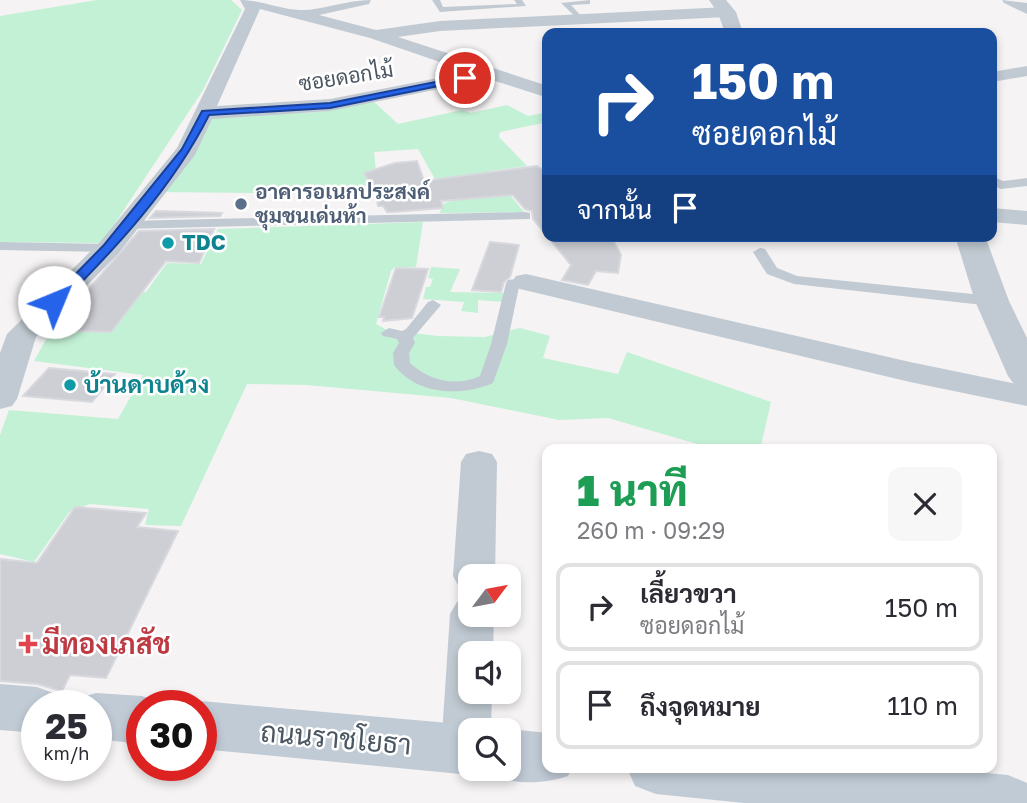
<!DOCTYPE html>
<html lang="th">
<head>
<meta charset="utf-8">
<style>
  :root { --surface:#fff; --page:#f7f7f7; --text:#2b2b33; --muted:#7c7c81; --line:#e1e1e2 }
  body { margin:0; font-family:"Golos Text",Sarabun,sans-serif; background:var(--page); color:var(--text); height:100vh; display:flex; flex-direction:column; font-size:26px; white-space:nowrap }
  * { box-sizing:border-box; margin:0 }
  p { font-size:23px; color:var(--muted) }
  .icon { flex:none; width:38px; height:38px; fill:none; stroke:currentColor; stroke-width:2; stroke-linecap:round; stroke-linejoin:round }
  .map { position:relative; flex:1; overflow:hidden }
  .side { position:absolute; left:542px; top:444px; width:455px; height:329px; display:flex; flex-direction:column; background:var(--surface); border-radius:14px; box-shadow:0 4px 10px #0003 }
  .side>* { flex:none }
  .guide { position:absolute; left:542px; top:28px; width:455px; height:214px; border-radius:14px; box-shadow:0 4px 10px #0003; background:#1a4fa0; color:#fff; overflow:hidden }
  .needle { width:46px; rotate:58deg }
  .buttons { position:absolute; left:458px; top:564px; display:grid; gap:14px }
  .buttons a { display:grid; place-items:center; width:63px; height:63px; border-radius:14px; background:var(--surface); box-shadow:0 4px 10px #0003; font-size:35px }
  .speed { position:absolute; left:21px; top:690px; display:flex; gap:14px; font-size:35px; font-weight:700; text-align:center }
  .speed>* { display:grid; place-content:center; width:91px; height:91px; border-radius:50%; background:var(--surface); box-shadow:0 4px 10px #0003; line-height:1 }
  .speed small { font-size:18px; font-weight:400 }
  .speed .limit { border:10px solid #d22; background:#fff; color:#111 }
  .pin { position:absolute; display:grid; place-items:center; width:60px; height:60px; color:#fff; margin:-30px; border:4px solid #fff; border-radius:50%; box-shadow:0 2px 7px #0007 }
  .me { position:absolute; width:77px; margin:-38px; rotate:45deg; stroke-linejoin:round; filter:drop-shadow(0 0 5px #0008) }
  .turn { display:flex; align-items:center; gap:24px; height:147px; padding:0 35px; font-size:32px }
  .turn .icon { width:91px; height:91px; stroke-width:2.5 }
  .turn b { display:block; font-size:49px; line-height:60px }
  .then { display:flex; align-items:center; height:66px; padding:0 35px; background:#0003; gap:14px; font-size:26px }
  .round { display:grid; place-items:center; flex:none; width:74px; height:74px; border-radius:14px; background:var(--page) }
  .head { display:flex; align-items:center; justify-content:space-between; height:119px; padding:0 35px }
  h1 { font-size:42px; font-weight:800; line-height:52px; color:#1e9e55 }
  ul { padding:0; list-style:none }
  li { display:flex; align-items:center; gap:21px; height:88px; margin:0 14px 10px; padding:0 21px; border:4px solid var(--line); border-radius:14px }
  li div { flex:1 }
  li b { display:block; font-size:26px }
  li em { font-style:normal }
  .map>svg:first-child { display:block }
  .green { fill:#c3f1d5 }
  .building { fill:#cdcfd5; stroke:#d7d9de; stroke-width:2 }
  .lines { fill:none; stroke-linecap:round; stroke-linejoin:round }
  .service { fill:#c1cad2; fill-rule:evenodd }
  .minor { fill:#c1cad2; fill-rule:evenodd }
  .tertiary { fill:#c1cad2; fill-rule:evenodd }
  .secondary { fill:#c1cbd6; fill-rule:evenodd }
  .route { fill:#2563eb; stroke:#184099; stroke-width:2 }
  .service-dot { fill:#5c6f8a; stroke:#fff; stroke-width:2.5 }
  .culture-dot { fill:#0f9aa8; stroke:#fff; stroke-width:2.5 }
  .health-dot { fill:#e0444e; stroke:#fff; stroke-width:2.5 }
  .labels { text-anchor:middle; stroke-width:5; stroke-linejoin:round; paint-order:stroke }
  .far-street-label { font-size:21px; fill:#4a5661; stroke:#fff }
  .far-service-label { font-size:21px; font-weight:bold; fill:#4e5e75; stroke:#fff; text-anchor:start }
  .far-culture-label { font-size:21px; font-weight:bold; fill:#0d838f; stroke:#fff; text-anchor:start }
  .culture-label { font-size:24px; font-weight:bold; fill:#0d838f; stroke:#fff; text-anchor:start }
  .near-health-label { font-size:28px; font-weight:bold; fill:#be3a42; stroke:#fff; text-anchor:start }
  .near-street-label { font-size:28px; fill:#4a5661; stroke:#fff }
</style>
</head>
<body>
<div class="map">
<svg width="1027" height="803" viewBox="0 0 1027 803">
  <rect width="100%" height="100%" fill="#f5f3f3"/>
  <g class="green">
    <polygon points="97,0 231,0 242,10 203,90 102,243 0,242 0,16"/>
    <polygon points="372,100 398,124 462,110 471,113 507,105 528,116 548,112 548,122 500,132 499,137 527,166 490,171 524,212 440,213 442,204 455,200 435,179 418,149 374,152 378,189 341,194 159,192 207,117 320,112"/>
    <polygon points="423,222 416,267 395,267 391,271 376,324 387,330 438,336 485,337 520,328 550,336 543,358 618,374 627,352 771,402 760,450 718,450 608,418 559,420 451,398 307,385 247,384 181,526 145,525 149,509 90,504 70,511 34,562 0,554 0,435 9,410 118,419 143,375 34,361 49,334 84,289 146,292 167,263 201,264 218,229"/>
    <polygon points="431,267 460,269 450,292 504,293 503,302 478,300 478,313 461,311 464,302 423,299 426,287 430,287 433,279 428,278"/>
  </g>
  <g class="building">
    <polygon points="417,161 424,181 537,166 548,174 548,237 533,219 532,211 525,209 513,195 441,201 443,208 392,212 387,212 383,206 378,206 376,193 364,173 395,163"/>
    <polygon points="156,211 222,213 220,216 150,218"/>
    <polygon points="214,229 199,263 166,261 111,332 53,330 139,231"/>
    <polygon points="549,238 613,240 621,255 618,273 596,271 588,285 562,280 571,265"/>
    <polygon points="490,242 519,245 510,277 504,282 501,292 472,290"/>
    <polygon points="396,268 428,269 412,318 383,321 384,317 379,317"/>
    <polygon points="49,368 115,374 92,402 23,396"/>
    <polygon points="75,507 146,513 137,527 178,531 106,678 70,675 62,691 37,684 0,681 0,559 37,563"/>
  </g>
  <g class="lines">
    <g class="service">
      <polygon points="432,0 440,0 443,7 517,4 514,0 522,0 526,6 440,12"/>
      <polygon points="590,0 590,4 571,5 584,19 580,21 561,3"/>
      <polygon points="992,176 1003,181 1027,178 1027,186 1001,189 992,185"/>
      <polygon points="525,212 530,213 530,219 125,229 118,225 125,221"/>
      <polygon points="0,242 109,244 116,248 109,252 0,250"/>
      <polygon points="760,248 765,249 777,268 797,276 992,296 1000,301 992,306 794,284 767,274 753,252"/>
      <path d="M526,278L533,282L531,285L519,287L507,344L493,383C460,397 417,395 394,365L393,353L399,343L397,339L383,336L381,333L389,328L402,331L406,329L428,302L433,300L441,305L413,338L415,343L409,353L410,363C430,381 455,387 480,376L491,344L506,283L508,280Z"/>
    </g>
    <g class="minor">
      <path d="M240,0C261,0 279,9 300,10C318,11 347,0 371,0L369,4L319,15L376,30L440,21L727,7L735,12L727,17L440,31L398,37L548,86V98L489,79L330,111L212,119L195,155L118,254L36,337L17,399L12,406L0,409V353L7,334L100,242L177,148L245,9ZM260,9L370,38L469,72L330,99L217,106Z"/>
      <polygon points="1002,0 1027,3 1027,14 1004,3"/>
      <polygon points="1027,66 1027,76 992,82 992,72"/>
      <polygon points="992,208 1027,211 1027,225 992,222"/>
      <polygon points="526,274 910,362 1027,386 1027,406 910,382 516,288 512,282 516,276"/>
      <polygon points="479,451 492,454 497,462 495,576 471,576 471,590 459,587 453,576 461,462 466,454"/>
      <polygon points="471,598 471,614 494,614 493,653 471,653 471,691 492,691 491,730 471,730 471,768 475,768 466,772 449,765 441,750 450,614 457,602"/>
    </g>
    <g class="tertiary">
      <polygon points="709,0 726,0 736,12 743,33 725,33 718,13"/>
      <polygon points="955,236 985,236 1009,301 1027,338 1027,387 1014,384 1008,376 975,301"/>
    </g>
    <g class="secondary">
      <polygon points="0,684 37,687 56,694 62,705 37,705 37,733 0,730"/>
      <polygon points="96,693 142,696 162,703 142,705 142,744 96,739 96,705 74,705 76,699"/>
      <path d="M201,701L471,725L484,730H471V768H509V730H506L509,729L548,733V768H572L568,776C546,784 506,787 487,769L471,775L201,749V705H189Z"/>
      <polygon points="627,768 932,768 1008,775 1027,783 1027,803 744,803 656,794 635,786"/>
    </g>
  </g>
  <path class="route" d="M465,76L468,80L330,108L209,115C173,187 116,248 59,305L48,302L104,245L182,149L202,111L330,103Z"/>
  <circle class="service-dot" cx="241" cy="204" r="7"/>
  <g class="culture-dot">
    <circle cx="168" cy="243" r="7"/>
    <circle cx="70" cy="385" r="7"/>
  </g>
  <path class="health-dot" d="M24.5 633.5h7v7h7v7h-7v7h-7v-7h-7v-7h7z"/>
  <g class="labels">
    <g class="far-street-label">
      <text transform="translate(346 77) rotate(-9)" y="7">ซอยดอกไม้</text>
    </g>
    <g class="far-service-label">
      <text x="255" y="199">อาคารอเนกประสงค์<tspan x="255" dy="24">ชุมชนเด่นห้า</tspan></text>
    </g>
    <g class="far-culture-label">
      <text x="182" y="250">TDC</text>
    </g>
    <g class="culture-label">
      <text x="84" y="393">บ้านดาบด้วง</text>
    </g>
    <g class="near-health-label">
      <text x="42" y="654">มีทองเภสัช</text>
    </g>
    <g class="near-street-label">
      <text transform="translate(336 738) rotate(5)" y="10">ถนนราชโยธา</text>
    </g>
  </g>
</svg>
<div class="buttons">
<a><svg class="needle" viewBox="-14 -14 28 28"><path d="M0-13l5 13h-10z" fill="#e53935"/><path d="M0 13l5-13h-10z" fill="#7c7c81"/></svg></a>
<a><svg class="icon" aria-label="sound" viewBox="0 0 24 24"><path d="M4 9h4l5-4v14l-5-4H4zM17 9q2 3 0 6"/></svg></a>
<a><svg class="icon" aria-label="search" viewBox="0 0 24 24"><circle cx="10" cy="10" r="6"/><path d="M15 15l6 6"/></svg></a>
</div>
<div class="speed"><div>25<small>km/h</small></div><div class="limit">30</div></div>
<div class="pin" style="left:465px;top:78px;background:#d93025"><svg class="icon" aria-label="arrive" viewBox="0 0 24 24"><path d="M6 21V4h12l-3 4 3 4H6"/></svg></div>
<svg class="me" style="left:54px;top:302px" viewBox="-20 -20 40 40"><circle r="19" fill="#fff"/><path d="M0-13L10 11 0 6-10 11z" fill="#2563eb"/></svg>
<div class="guide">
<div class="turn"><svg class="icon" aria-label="right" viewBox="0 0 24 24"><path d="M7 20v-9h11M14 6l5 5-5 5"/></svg><div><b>150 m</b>ซอยดอกไม้</div></div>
<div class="then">จากนั้น<svg class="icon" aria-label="arrive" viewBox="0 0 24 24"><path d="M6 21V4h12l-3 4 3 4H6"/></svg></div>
</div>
<section class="side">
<div class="head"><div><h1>1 นาที</h1><p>260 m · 09:29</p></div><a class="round"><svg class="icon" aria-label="close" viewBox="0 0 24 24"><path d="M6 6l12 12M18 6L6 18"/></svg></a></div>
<ul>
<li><svg class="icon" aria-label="right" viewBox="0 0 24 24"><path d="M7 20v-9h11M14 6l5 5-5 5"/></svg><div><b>เลี้ยวขวา</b><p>ซอยดอกไม้</p></div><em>150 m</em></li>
<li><svg class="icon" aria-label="arrive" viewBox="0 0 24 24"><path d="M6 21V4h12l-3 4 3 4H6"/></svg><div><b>ถึงจุดหมาย</b></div><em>110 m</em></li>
</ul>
</section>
</div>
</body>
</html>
